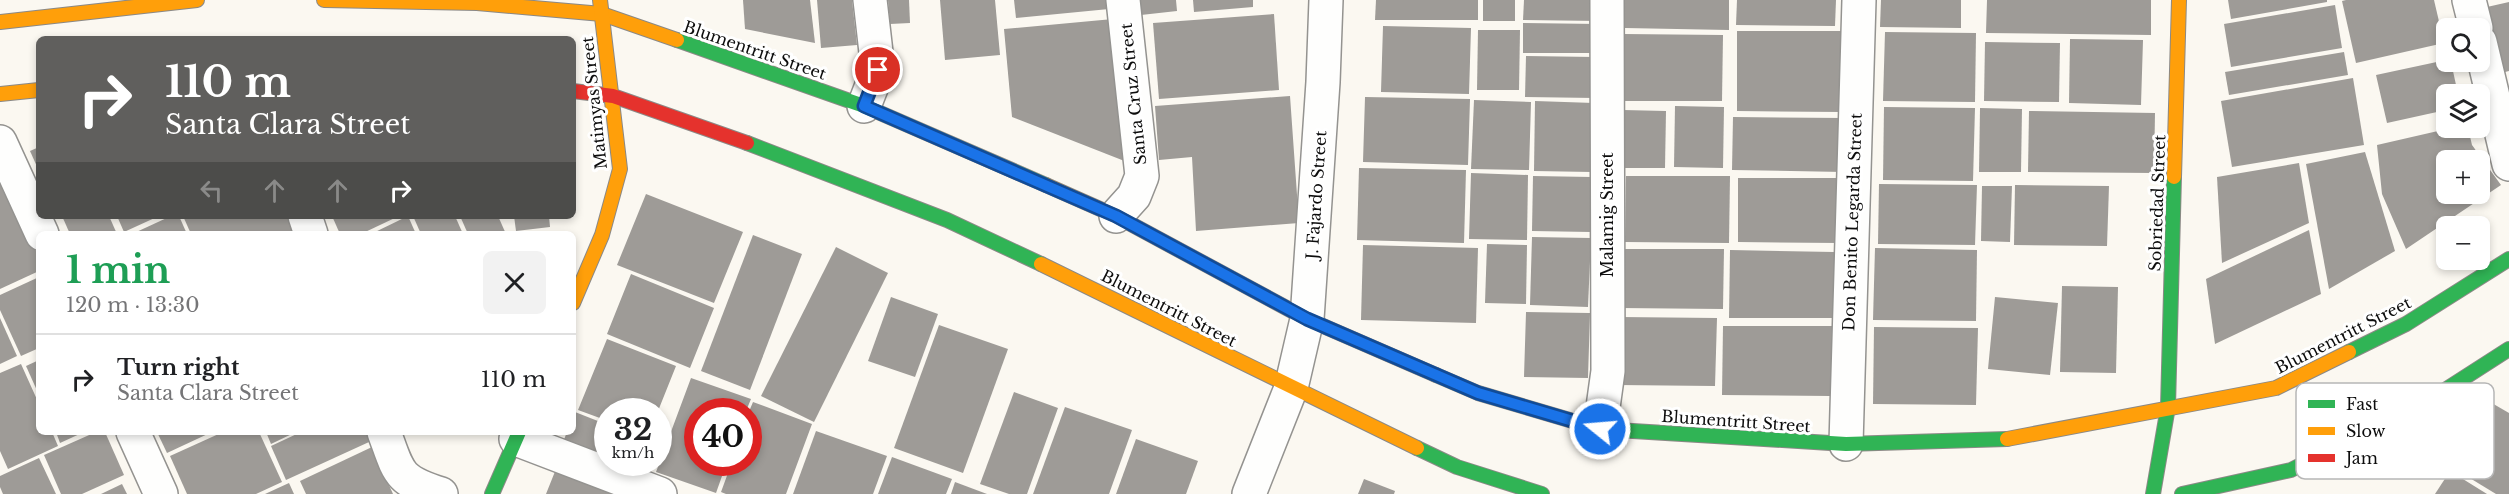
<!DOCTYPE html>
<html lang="en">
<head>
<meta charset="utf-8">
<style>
  :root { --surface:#fff; --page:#f2f2f2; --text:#202124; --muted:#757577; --line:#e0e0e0 }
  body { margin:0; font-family:"Libre Baskerville",serif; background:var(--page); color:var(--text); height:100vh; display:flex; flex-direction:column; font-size:22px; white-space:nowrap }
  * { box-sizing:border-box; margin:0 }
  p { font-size:20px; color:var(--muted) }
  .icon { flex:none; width:33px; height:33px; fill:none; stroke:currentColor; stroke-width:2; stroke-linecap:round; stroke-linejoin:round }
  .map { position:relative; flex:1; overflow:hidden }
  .drawer { position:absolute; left:36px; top:231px; width:540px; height:204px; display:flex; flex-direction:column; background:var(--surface); border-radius:9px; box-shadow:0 3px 9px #0003 }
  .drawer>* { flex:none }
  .top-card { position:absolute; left:36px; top:36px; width:540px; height:183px; border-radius:9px; box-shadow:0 3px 9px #0003; background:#605f5d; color:#fff; overflow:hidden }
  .fabs { position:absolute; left:2436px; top:18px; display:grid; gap:12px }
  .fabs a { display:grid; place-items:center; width:54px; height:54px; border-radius:9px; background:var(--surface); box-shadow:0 3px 9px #0003; font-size:30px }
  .speed { position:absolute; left:594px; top:398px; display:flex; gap:12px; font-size:30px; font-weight:700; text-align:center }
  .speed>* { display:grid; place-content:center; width:78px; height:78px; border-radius:50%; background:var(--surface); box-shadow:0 3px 9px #0003; line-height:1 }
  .speed small { font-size:15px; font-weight:400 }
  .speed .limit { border:9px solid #d22; background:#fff; color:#111 }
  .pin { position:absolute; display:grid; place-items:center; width:51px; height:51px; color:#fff; margin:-26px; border:3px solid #fff; border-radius:50%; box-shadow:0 2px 6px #0007 }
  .me { position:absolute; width:66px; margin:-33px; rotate:287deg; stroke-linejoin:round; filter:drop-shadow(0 0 4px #0008) }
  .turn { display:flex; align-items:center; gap:21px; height:126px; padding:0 30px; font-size:27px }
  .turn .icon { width:78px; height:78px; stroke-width:2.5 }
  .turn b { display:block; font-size:42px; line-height:51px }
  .lanes { display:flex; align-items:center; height:57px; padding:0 30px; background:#0003; justify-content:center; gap:30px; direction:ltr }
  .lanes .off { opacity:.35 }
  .round { display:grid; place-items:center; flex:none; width:63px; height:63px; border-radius:9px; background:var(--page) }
  .summary { display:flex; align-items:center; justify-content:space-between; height:102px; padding:0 30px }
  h1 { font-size:36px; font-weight:800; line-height:45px; color:#1e9e55 }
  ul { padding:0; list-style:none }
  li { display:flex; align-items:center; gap:18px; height:90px; padding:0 30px; border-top:2px solid var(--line) }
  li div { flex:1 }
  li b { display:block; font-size:22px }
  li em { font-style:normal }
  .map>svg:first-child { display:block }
  .building { fill:#9e9b97; fill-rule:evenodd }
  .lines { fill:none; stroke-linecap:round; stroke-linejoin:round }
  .street-casing { stroke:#949390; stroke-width:36 }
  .fast-casing { stroke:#8b8986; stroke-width:16 }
  .slow-casing { stroke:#8b8986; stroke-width:16 }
  .jam-casing { stroke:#8b8986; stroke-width:16 }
  .street { stroke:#fefefd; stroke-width:33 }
  .fast { stroke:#30b455; stroke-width:14 }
  .slow { stroke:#ff9f0a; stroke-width:14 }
  .jam { stroke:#e5322d; stroke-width:14 }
  .route-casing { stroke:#114b97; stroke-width:15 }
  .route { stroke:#1a73e8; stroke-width:10 }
  .labels { text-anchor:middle; stroke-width:6; stroke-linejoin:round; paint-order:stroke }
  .street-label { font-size:16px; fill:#0d0d0d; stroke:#fff }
  .key { fill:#fff; stroke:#b6b6b6; stroke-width:1.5 }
  .key-label { font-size:16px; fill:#0d0d0d }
</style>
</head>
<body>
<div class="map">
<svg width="2509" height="494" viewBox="0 0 2509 494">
  <rect width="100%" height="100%" fill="#fbf8f1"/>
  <g class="building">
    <polygon points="743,0 810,0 815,43 745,29"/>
    <polygon points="817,0 852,0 857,45 821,48"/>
    <polygon points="888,0 909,0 910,23 890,24"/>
    <polygon points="940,0 995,0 1000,55 945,60"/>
    <polygon points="1014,0 1108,0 1109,9 1016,18"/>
    <polygon points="1131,0 1176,0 1177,11 1132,16"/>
    <polygon points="1193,0 1253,0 1253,7 1194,12"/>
    <polygon points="1376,0 1478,0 1478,20 1375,20"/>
    <rect x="1483" y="0" width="32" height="21"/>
    <polygon points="1524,0 1600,0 1599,21 1523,20"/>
    <polygon points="1625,0 1729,0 1729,30 1625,28"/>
    <polygon points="1737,0 1836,0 1835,26 1736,25"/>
    <polygon points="1881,0 1961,0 1961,28 1880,27"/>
    <polygon points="1987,0 2151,0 2151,35 1986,33"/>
    <polygon points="2228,0 2327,0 2327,2 2231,19"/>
    <polygon points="2346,0 2434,0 2444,43 2356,63 2342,1"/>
    <polygon points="2509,2 2509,71 2501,73 2487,7"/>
    <polygon points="2335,5 2342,48 2231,67 2224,24"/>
    <polygon points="1274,14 1279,90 1159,99 1153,23"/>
    <polygon points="1113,19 1127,162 1012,117 1004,29"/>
    <polygon points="1523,23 1599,24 1598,53 1523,53"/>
    <polygon points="1383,26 1471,28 1469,94 1381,92"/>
    <polygon points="1478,30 1520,30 1519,90 1477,90"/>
    <polygon points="1737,31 1842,31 1842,112 1737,111"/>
    <polygon points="1885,32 1976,33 1975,102 1883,101"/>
    <polygon points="1624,34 1723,35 1722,101 1623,101"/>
    <polygon points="2070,39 2143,40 2141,105 2069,103"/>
    <polygon points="1985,42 2060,43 2059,102 1984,101"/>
    <polygon points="2344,52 2348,75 2229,95 2225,72"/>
    <polygon points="1526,56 1595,57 1595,98 1525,97"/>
    <polygon points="2446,60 2446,62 2451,62 2458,94 2446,94 2446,110 2387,123 2376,75"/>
    <polygon points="2353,78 2364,145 2232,167 2221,101"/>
    <polygon points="1290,96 1299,223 1196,231 1192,157 1159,160 1155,106"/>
    <polygon points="1365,97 1470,99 1468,165 1363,162"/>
    <polygon points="1474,100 1531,102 1529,170 1471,169"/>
    <polygon points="1535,101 1594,103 1592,172 1534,171"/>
    <polygon points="1675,106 1724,107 1723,168 1674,167"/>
    <polygon points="1884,107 1975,108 1973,181 1883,180"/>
    <polygon points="1980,108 2022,109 2021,172 1979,172"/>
    <polygon points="1623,110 1666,111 1665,168 1621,168"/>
    <polygon points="2029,111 2155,113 2154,173 2028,172"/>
    <polygon points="1733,117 1844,118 1843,172 1732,170"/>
    <path d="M2451,128H2468L2472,145L2501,185L2406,249L2382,194L2377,145ZM2446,160H2480V194H2446Z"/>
    <polygon points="39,147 39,171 30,151"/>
    <polygon points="2365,152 2395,251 2329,289 2306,164"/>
    <polygon points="2299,163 2309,223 2222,263 2217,177"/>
    <polygon points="1359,168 1466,170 1464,243 1357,240"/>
    <polygon points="0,170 39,258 39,271 0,289"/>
    <polygon points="1471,173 1528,175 1527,240 1469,239"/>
    <polygon points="1533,176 1592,177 1591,232 1532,231"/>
    <polygon points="1626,176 1730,176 1729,243 1625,242"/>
    <polygon points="1738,178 1841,178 1839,243 1738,242"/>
    <polygon points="1879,184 1977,185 1975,245 1878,244"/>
    <polygon points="2015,185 2109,186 2107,246 2014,245"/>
    <polygon points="1982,186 2012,186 2010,242 1981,241"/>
    <polygon points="646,194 743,232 714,303 617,265"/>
    <polygon points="62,216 109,216 117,234 70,234"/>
    <polygon points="117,216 159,216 124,232"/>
    <polygon points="171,216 179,216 187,234 132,234"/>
    <polygon points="183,216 292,216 298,229 287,234 191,234"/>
    <polygon points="332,216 399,216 361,234 340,234"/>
    <polygon points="408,216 416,234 371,234"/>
    <polygon points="413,216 455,216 463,234 421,234"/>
    <polygon points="460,216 498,216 506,234 468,234"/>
    <polygon points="514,216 549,216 550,227 516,231"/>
    <polygon points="2309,230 2321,294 2215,344 2206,279"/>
    <polygon points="753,235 802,254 750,390 701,371"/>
    <polygon points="1532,237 1591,238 1588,307 1530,305"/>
    <polygon points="1487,244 1527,245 1526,304 1485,303"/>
    <polygon points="1363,245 1478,248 1476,323 1361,320"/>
    <polygon points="836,247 888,273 814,422 761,396"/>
    <polygon points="1875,248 1977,250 1976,321 1873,320"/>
    <polygon points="1621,249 1724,249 1723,309 1620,308"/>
    <polygon points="1730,250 1834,252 1834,318 1729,318"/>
    <polygon points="631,274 714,308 690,368 607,334"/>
    <polygon points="39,277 39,348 21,356 0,310 0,295"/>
    <polygon points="2062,286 2118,287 2116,373 2060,372"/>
    <polygon points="891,297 938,314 915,377 868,361"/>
    <polygon points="1995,297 2058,303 2050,375 1988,369"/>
    <polygon points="1526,312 1590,313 1588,378 1524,377"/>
    <polygon points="1620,317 1717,318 1715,386 1618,385"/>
    <polygon points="0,318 17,356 0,364"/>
    <polygon points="939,325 1008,349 963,473 894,448"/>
    <polygon points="1723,326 1832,326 1831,396 1722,395"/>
    <polygon points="1874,327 1978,328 1976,405 1873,404"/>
    <polygon points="607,339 676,366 658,411 608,411 608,421 578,410"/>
    <polygon points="39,360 39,395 26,366"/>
    <polygon points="21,364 39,404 39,432 52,432 58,446 8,469 0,451 0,373"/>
    <polygon points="691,378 751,399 746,411 698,411 698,462 727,462 716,493 656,472"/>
    <polygon points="1014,392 1058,408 1027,494 1009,494 980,484"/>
    <polygon points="753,402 812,424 786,494 726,494 721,492 732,462 748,462 748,414"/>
    <polygon points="2490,402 2509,413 2509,494 2496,494 2450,466"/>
    <polygon points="1065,407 1132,430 1109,494 1033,494"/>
    <polygon points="575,412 608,425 608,459 563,442 567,432 573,432"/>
    <polygon points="816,431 887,456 873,494 793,494"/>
    <polygon points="56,432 84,432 60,443"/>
    <polygon points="96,432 105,432 124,475 82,494 61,494 44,455"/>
    <polygon points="157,432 212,432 167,453"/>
    <polygon points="223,432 259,432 282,482 256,494 187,494 170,456"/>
    <polygon points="266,432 296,432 271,444"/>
    <polygon points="301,432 377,432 380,437 286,480 271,446"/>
    <polygon points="1136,439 1198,461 1186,494 1116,494"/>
    <polygon points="372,447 393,494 306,494 300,481"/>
    <polygon points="892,457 952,479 946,494 878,494"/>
    <polygon points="39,458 56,494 3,494 0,487 0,476"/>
    <polygon points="614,462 651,462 646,475"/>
    <polygon points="558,464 630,494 546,494"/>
    <polygon points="2450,471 2487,494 2435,494"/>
    <polygon points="1364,479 1395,491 1394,494 1358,494"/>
    <polygon points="955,482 987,494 951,494"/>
    <polygon points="289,483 294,494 265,494"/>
    <polygon points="122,484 127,494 101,494"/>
  </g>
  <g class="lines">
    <g class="street-casing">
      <g id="street">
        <polyline points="2469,0 2476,28"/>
        <polyline points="2480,42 2509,164"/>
        <polyline points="864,106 878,70 870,0"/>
        <polyline points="0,142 42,234"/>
        <polyline points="305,216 311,234"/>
        <polyline points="1116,216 1134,196 1142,176 1123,0"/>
        <polyline points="1600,429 1608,371 1607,0"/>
        <polyline points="133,432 161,494"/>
        <path d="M384,432C399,473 397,480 441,494"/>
        <polyline points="516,439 660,494"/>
        <polyline points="1846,444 1859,0"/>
        <polyline points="1249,494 1291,388 1307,319 1323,82 1326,0"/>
      </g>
    </g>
    <g class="fast-casing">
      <g id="fast">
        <polyline points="677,40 864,106 1046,185"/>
        <polyline points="747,143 947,220 1041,264"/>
        <polyline points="2349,352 2406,324 2509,259"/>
        <polyline points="1436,375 1478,393 1600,429 1846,444 2007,439"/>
        <polyline points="1417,448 1457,467 1542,494"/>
        <polyline points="492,494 519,432"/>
        <polyline points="2153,494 2168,407 2174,177"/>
        <polyline points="2182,494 2291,470 2439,394 2509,349"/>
      </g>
    </g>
    <g class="slow-casing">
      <g id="slow">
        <polyline points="324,0 477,3 602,14 677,40"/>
        <polyline points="0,22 197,0"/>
        <polyline points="0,94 39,90"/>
        <polyline points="2174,177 2179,0"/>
        <polyline points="1046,185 1116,216 1307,319 1436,375"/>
        <polyline points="1041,264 1417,448"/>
        <polyline points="573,303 602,235 620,169 600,0"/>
        <polyline points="2007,439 2276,388 2349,352"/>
      </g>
    </g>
    <g class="jam-casing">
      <polyline id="jam" points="573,91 613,96 747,143"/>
    </g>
    <use href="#street" class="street"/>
    <use href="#fast" class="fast"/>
    <use href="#slow" class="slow"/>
    <use href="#jam" class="jam"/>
  </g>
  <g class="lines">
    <g class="route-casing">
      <polyline id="route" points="878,70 864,106 1116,216 1307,319 1478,393 1600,429"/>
    </g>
    <use href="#route" class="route"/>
  </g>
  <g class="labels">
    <g class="street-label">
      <text transform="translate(755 50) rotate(19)" y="6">Blumentritt Street</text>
      <text transform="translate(1133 94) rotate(-96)" y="6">Santa Cruz Street</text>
      <text transform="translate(594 103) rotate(-96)" y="6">Matimyas Street</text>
      <text transform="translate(1316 195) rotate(-86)" y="6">J. Fajardo Street</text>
      <text transform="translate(2157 203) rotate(-88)" y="6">Sobriedad Street</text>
      <text transform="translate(1607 215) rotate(-90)" y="6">Malamig Street</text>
      <text transform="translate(1852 222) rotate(-88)" y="6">Don Benito Legarda Street</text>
      <text transform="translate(1169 308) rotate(27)" y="6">Blumentritt Street</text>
      <text transform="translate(2343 335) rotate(-27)" y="6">Blumentritt Street</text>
      <text transform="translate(1736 421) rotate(4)" y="6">Blumentritt Street</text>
    </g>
  </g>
  <rect x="2296" y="383" width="198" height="96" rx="9" class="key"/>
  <rect x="2308" y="400" width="27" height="8" fill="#30b455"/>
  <rect x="2308" y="427" width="27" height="8" fill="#ff9f0a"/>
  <rect x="2308" y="454" width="27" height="8" fill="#e5322d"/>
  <g class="key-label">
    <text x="2346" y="410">Fast</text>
    <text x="2346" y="437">Slow</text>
    <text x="2346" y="464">Jam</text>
  </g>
</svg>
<div class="fabs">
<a><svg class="icon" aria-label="search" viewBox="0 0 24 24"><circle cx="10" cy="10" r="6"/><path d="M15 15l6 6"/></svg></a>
<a><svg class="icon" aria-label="layers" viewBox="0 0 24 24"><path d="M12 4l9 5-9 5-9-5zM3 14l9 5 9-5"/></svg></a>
<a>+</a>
<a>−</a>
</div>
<div class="speed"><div>32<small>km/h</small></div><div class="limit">40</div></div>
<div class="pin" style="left:878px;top:70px;background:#d93025"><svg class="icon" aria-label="arrive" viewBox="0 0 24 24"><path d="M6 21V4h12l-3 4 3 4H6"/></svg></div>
<svg class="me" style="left:1600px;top:429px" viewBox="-20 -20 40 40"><circle r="17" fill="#1a73e8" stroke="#fff" stroke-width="3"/><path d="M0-11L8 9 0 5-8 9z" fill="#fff"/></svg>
<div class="top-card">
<div class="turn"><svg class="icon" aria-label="right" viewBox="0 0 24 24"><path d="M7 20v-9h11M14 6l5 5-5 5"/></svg><div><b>110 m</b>Santa Clara Street</div></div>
<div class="lanes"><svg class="icon off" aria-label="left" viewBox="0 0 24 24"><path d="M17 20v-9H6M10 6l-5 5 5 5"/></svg><svg class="icon off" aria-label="ahead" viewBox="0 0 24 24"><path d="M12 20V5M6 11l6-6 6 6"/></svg><svg class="icon off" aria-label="ahead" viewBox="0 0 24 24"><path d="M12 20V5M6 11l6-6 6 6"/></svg><svg class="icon" aria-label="right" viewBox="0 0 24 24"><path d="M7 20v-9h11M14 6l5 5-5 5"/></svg></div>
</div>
<section class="drawer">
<div class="summary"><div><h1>1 min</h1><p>120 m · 13:30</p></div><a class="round"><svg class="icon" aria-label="close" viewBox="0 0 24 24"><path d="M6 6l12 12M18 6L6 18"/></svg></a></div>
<ul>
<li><svg class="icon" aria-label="right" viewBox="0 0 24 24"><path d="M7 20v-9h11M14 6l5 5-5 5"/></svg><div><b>Turn right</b><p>Santa Clara Street</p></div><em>110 m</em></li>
</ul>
</section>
</div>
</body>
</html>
